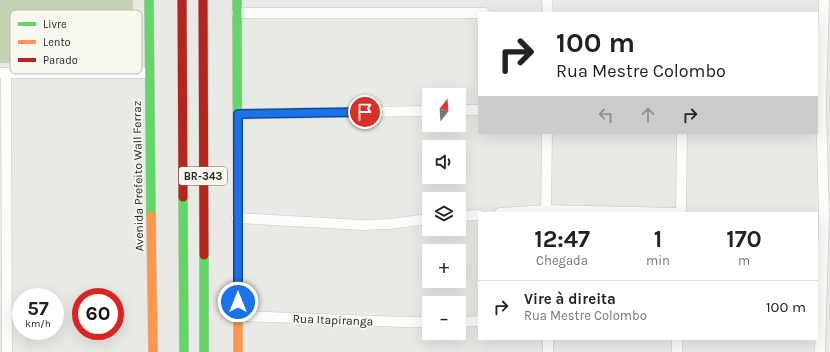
<!DOCTYPE html>
<html lang="pt">
<head>
<meta charset="utf-8">
<style>
  :root { --surface:#fff; --page:#f2f2f2; --text:#222; --muted:#767676; --line:#e0e0e0 }
  body { margin:0; font-family:Karla,sans-serif; background:var(--page); color:var(--text); height:100vh; display:flex; flex-direction:column; font-size:15px; white-space:nowrap }
  * { box-sizing:border-box; margin:0 }
  p { font-size:13px; color:var(--muted) }
  .icon { flex:none; width:22px; height:22px; fill:none; stroke:currentColor; stroke-width:2; stroke-linecap:round; stroke-linejoin:round }
  .map { position:relative; flex:1; overflow:hidden }
  .side { position:absolute; left:478px; top:212px; width:340px; height:128px; display:flex; flex-direction:column; background:var(--surface); border-radius:0px; box-shadow:0 4px 16px #0002 }
  .side>* { flex:none }
  .banner { position:absolute; left:478px; top:12px; width:340px; height:122px; border-radius:0px; box-shadow:0 4px 16px #0002; background:#fff; color:var(--text); overflow:hidden }
  .needle { width:26px; rotate:17deg }
  .fabs { position:absolute; left:422px; top:88px; display:grid; gap:8px }
  .fabs a { display:grid; place-items:center; width:44px; height:44px; border-radius:0px; background:var(--surface); box-shadow:0 4px 16px #0002; font-size:20px }
  .speed { position:absolute; left:12px; top:288px; display:flex; gap:8px; font-size:20px; font-weight:700; text-align:center }
  .speed>* { display:grid; place-content:center; width:52px; height:52px; border-radius:50%; background:var(--surface); box-shadow:0 4px 16px #0002; line-height:1 }
  .speed small { font-size:10px; font-weight:400 }
  .speed .limit { border:6px solid #d22; background:#fff; color:#111 }
  .pin { position:absolute; display:grid; place-items:center; width:34px; height:34px; color:#fff; margin:-17px; border:2px solid #fff; border-radius:50%; box-shadow:0 1px 4px #0007 }
  .me { position:absolute; width:44px; margin:-22px; rotate:0deg; stroke-linejoin:round; filter:drop-shadow(0 0 3px #0008) }
  .turn { display:flex; align-items:center; gap:14px; height:84px; padding:0 12px; font-size:18px }
  .turn .icon { width:52px; height:52px; stroke-width:2.5 }
  .turn b { display:block; font-size:28px; line-height:34px }
  .lanes { display:flex; align-items:center; height:38px; padding:0 12px; background:#0003; justify-content:center; gap:20px; direction:ltr }
  .lanes .off { opacity:.35 }
  .eta { display:flex; justify-content:space-evenly; align-items:center; height:68px; text-align:center }
  .eta b { font-size:24px; font-weight:700; line-height:28px }
  ul { padding:0; list-style:none }
  li { display:flex; align-items:center; gap:12px; height:52px; padding:0 12px; border-top:1px solid var(--line) }
  li div { flex:1 }
  li b { display:block; font-size:15px }
  li em { font-style:normal }
  .map>svg:first-child { display:block }
  .green { fill:#c4d3b2 }
  .lines { fill:none; stroke-linecap:round; stroke-linejoin:round }
  .street-casing { stroke:#c7c6c3; stroke-width:11 }
  .fast-casing { stroke:#c7c6c3; stroke-width:10 }
  .slow-casing { stroke:#c7c6c3; stroke-width:10 }
  .jam-casing { stroke:#c7c6c3; stroke-width:10 }
  .street { stroke:#fcfcfb; stroke-width:10 }
  .fast { stroke:#63d668; stroke-width:9 }
  .slow { stroke:#ff974d; stroke-width:9 }
  .jam { stroke:#b3261e; stroke-width:9 }
  .route-casing { stroke:#114b97; stroke-width:10 }
  .route { stroke:#1a73e8; stroke-width:7 }
  .labels { text-anchor:middle; stroke-width:3.5; stroke-linejoin:round; paint-order:stroke }
  .shield { fill:#f8f7f0; stroke:#686763; stroke-width:1 }
  .shield-label { font-size:11px; font-weight:bold; fill:#2a2927 }
  .street-label { font-size:12px; fill:#2a2927; stroke:#f8f7f0 }
  .key { fill:#f8f7f0; stroke:#bab9b4; stroke-width:1 }
  .key-label { font-size:11px; fill:#2a2927 }
</style>
</head>
<body>
<div class="map">
<svg width="830" height="352" viewBox="0 0 830 352">
  <rect width="100%" height="100%" fill="#e9e9e5"/>
  <polygon class="green" points="0,0 133,0 132,62 0,63"/>
  <g class="lines">
    <g class="street-casing">
      <g id="street">
        <polyline points="547,0 548,13"/>
        <polyline points="237,13 485,13"/>
        <polyline points="0,73 149,73"/>
        <polyline points="6,73 7,352"/>
        <polyline points="459,110 479,110"/>
        <polyline points="238,114 429,111"/>
        <polyline points="500,213 546,210 678,213"/>
        <polyline points="546,213 547,133"/>
        <polyline points="681,213 682,133"/>
        <polyline points="459,216 479,215"/>
        <polyline points="237,218 362,225 389,224 429,219"/>
        <polyline points="238,316 404,322 429,322"/>
        <polyline points="459,322 479,321"/>
        <polyline points="677,339 677,352"/>
        <polyline points="548,352 548,339"/>
        <polyline points="820,352 824,216 821,104 824,0"/>
      </g>
    </g>
    <g class="fast-casing">
      <g id="fast">
        <polyline points="149,0 151,216"/>
        <polyline points="237,0 238,297"/>
        <polyline points="183,197 184,352"/>
        <polyline points="204,255 204,352"/>
      </g>
    </g>
    <g class="slow-casing">
      <g id="slow">
        <polyline points="151,216 153,352"/>
        <polyline points="238,297 238,352"/>
      </g>
    </g>
    <g class="jam-casing">
      <g id="jam">
        <polyline points="182,0 183,197"/>
        <polyline points="203,0 204,255"/>
      </g>
    </g>
    <use href="#street" class="street"/>
    <use href="#fast" class="fast"/>
    <use href="#slow" class="slow"/>
    <use href="#jam" class="jam"/>
  </g>
  <g class="lines">
    <g class="route-casing">
      <polyline id="route" points="238,302 238,114 365,112"/>
    </g>
    <use href="#route" class="route"/>
  </g>
  <g class="labels">
    <rect class="shield" x="179" y="167" width="48" height="18" rx="3"/>
    <g class="shield-label">
      <text x="203" y="180">BR-343</text>
    </g>
    <g class="street-label">
      <text transform="translate(138 176) rotate(-91)" y="4">Avenida Prefeito Wall Ferraz</text>
      <text transform="translate(333 320) rotate(2)" y="4">Rua Itapiranga</text>
    </g>
  </g>
  <rect x="10" y="10" width="132" height="64" rx="6" class="key"/>
  <rect x="18" y="22" width="18" height="4" fill="#63d668"/>
  <rect x="18" y="40" width="18" height="4" fill="#ff974d"/>
  <rect x="18" y="58" width="18" height="4" fill="#b3261e"/>
  <g class="key-label">
    <text x="43" y="28">Livre</text>
    <text x="43" y="46">Lento</text>
    <text x="43" y="64">Parado</text>
  </g>
</svg>
<div class="fabs">
<a><svg class="needle" viewBox="-14 -14 28 28"><path d="M0-13l5 13h-10z" fill="#e53935"/><path d="M0 13l5-13h-10z" fill="#767676"/></svg></a>
<a><svg class="icon" aria-label="sound" viewBox="0 0 24 24"><path d="M4 9h4l5-4v14l-5-4H4zM17 9q2 3 0 6"/></svg></a>
<a><svg class="icon" aria-label="layers" viewBox="0 0 24 24"><path d="M12 4l9 5-9 5-9-5zM3 14l9 5 9-5"/></svg></a>
<a>+</a>
<a>−</a>
</div>
<div class="speed"><div>57<small>km/h</small></div><div class="limit">60</div></div>
<div class="pin" style="left:365px;top:112px;background:#d93025"><svg class="icon" aria-label="arrive" viewBox="0 0 24 24"><path d="M6 21V4h12l-3 4 3 4H6"/></svg></div>
<svg class="me" style="left:238px;top:302px" viewBox="-20 -20 40 40"><circle r="17" fill="#1a73e8" stroke="#fff" stroke-width="3"/><path d="M0-11L8 9 0 5-8 9z" fill="#fff"/></svg>
<div class="banner">
<div class="turn"><svg class="icon" aria-label="right" viewBox="0 0 24 24"><path d="M7 20v-9h11M14 6l5 5-5 5"/></svg><div><b>100 m</b>Rua Mestre Colombo</div></div>
<div class="lanes"><svg class="icon off" aria-label="left" viewBox="0 0 24 24"><path d="M17 20v-9H6M10 6l-5 5 5 5"/></svg><svg class="icon off" aria-label="ahead" viewBox="0 0 24 24"><path d="M12 20V5M6 11l6-6 6 6"/></svg><svg class="icon" aria-label="right" viewBox="0 0 24 24"><path d="M7 20v-9h11M14 6l5 5-5 5"/></svg></div>
</div>
<section class="side">
<div class="eta">
<div><b>12:47</b><p>Chegada</p></div>
<div><b>1</b><p>min</p></div>
<div><b>170</b><p>m</p></div>
</div>
<ul>
<li><svg class="icon" aria-label="right" viewBox="0 0 24 24"><path d="M7 20v-9h11M14 6l5 5-5 5"/></svg><div><b>Vire à direita</b><p>Rua Mestre Colombo</p></div><em>100 m</em></li>
</ul>
</section>
</div>
</body>
</html>
